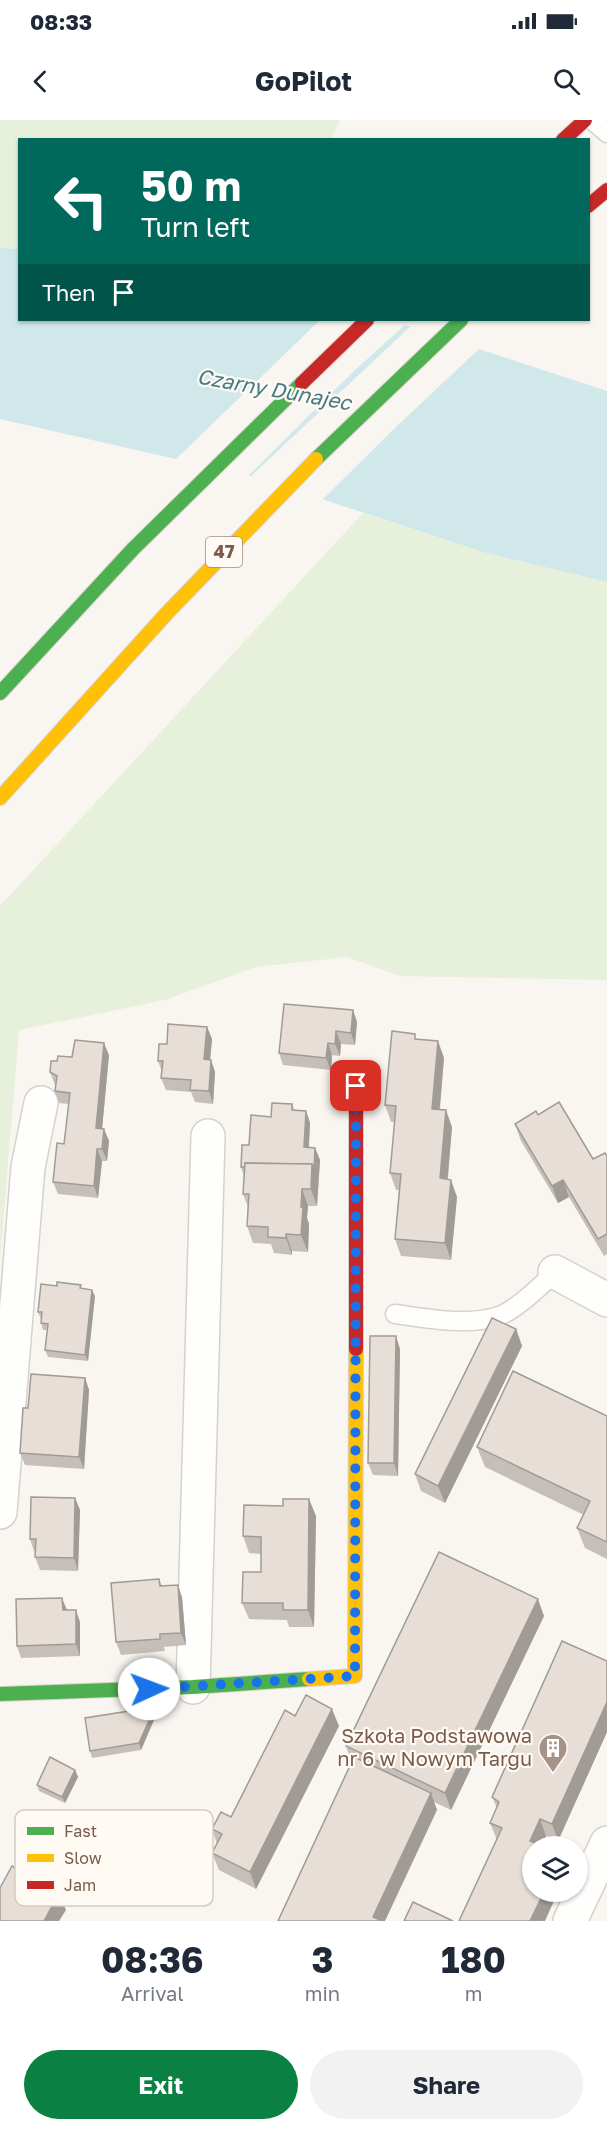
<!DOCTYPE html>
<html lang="en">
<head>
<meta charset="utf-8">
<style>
  :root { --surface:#fff; --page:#f2f2f3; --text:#1f2937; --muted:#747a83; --accent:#0b8043 }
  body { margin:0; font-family:"Golos Text",sans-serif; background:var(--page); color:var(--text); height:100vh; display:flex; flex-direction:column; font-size:22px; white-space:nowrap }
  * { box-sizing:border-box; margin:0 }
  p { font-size:20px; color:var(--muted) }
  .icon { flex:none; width:33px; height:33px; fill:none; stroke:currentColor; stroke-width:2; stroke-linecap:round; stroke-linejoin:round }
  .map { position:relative; height:1801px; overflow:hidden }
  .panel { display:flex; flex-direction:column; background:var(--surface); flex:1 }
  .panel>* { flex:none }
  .hud { position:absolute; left:18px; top:18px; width:572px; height:183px; border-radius:0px; box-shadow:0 2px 4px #0004; background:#00695c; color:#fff; overflow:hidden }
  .fabs { position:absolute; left:522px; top:1716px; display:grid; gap:12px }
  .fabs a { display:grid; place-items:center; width:66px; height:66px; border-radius:50%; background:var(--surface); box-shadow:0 2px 4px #0004; font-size:30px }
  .pin { position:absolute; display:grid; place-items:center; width:51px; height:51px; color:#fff; margin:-26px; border-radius:12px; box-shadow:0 3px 9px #0006 }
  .me { position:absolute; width:66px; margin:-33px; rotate:88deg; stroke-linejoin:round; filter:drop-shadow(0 0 4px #0008) }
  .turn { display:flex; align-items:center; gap:21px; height:126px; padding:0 24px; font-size:27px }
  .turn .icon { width:78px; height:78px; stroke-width:2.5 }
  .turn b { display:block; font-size:42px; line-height:51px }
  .then { display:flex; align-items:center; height:57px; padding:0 24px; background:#0003; gap:12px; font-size:22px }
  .eta { display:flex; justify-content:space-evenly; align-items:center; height:102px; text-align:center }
  .eta b { font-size:36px; font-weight:700; line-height:42px }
  .primary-button { display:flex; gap:12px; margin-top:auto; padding:12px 24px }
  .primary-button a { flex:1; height:69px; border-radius:36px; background:var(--accent); color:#fff; font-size:24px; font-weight:700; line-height:69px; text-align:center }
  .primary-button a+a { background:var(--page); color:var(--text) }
  .status { display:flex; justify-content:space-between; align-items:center; height:42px; padding:0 30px; background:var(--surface); direction:ltr }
  .status svg { height:16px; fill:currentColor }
  header { display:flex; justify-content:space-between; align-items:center; height:78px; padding:0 24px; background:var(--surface); font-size:27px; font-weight:700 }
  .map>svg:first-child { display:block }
  .green { fill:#e7f0db }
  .water { fill:#d0e8ea }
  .pier { fill:#f9f5f0 }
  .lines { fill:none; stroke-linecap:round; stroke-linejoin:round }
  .lane-casing { stroke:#d7d1cb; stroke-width:21 }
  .street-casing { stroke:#d7d1cb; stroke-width:36 }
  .fast-casing { stroke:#d9d2cb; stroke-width:16 }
  .slow-casing { stroke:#d9d2cb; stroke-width:16 }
  .jam-casing { stroke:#d9d2cb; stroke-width:16 }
  .lane { stroke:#fefefd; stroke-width:18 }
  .street { stroke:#fefefd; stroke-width:33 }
  .fast { stroke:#4caf50; stroke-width:14 }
  .slow { stroke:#ffc107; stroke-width:14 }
  .jam { stroke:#c62828; stroke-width:14 }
  .wall { fill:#c6bfb9 }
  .shaded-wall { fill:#a19b96 }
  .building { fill:#e6ded7; stroke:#a19b96; stroke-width:1.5 }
  .route { stroke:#1a73e8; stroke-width:10; stroke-dasharray:0 18 }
  .labels { text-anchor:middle; stroke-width:4.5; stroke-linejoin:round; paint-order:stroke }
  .shield { fill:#fffaf3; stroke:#a28b7f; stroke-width:1.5 }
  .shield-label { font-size:18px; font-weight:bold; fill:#7a5c4d }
  .poi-label { font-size:20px; fill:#7a5c4d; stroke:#fffaf3; text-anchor:end }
  .water-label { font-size:21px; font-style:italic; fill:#437c86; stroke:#fffaf3 }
  .key { fill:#fffaf3; stroke:#d7cbc1; stroke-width:1.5 }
  .key-label { font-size:16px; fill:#7a5c4d }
</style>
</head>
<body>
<div class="status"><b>08:33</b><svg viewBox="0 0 49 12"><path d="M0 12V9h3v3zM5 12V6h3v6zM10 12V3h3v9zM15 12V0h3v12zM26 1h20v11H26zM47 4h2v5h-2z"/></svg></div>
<header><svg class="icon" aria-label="back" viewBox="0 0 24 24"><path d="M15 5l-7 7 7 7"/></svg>GoPilot<svg class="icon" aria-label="search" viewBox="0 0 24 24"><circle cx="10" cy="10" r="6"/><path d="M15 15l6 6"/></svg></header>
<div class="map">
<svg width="607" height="1801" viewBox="0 0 607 1801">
  <rect width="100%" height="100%" fill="#f9f5f0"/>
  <g class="green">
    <polygon points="0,0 340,0 331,19 20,20 19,129 0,128"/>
    <polygon points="363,393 486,433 607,462 607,860 400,856 347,837 256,847 165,880 19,910 0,1140 0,786"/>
  </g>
  <polygon class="water" points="0,128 19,129 20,200 380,200 409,206 607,271 607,462 486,433 255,357 0,299"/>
  <g class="pier">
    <polygon points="320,200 393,200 407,203 353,252 246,358 173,342"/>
    <polygon points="413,204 481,227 397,306 320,382 248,359"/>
  </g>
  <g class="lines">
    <g class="lane-casing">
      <g id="lane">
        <polyline points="592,0 607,13"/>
        <path d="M395,1194C426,1198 465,1206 496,1197C514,1192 541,1166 555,1152"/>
      </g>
    </g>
    <g class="street-casing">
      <g id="street">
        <polyline points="555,1152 607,1180"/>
        <polyline points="0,1392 28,1047 41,983"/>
        <polyline points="193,1567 208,1016"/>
        <polyline points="570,1801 607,1723"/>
      </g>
    </g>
    <g class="fast-casing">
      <g id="fast">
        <polyline points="316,339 461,200"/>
        <polyline points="0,573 133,429 302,263"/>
        <polyline points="0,1574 193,1567 309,1559"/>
      </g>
    </g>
    <g class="slow-casing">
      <g id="slow">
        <polyline points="0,678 167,493 316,339"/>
        <polyline points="309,1559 355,1556 356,1229"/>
      </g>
    </g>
    <g class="jam-casing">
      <g id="jam">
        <polyline points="563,20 585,0"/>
        <polyline points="588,86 607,70"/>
        <polyline points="302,263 367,200"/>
        <polyline points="356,1229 356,966"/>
      </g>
    </g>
    <use href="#lane" class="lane"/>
    <use href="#street" class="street"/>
    <use href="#fast" class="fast"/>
    <use href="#slow" class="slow"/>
    <use href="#jam" class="jam"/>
  </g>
  <g class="wall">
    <polygon points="353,890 357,902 355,925 341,924 340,936 332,935 331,950 283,945 279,933"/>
    <polygon points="207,907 212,919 210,940 211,940 215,952 213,984 195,982 191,972 166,970 161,958 162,952 158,941 167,924"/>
    <polygon points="417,919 444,938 440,990 452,1007 448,1059 457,1077 451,1140 401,1136 395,1119 399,1070 396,1070 390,1053 395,1002 391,1002 385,985"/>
    <polygon points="109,935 102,1009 104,1009 109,1021 107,1041 102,1041 98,1078 58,1074 53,1062 64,1024 69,984 59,983 55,971 55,965 50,952 57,941 72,937"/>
    <polygon points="292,984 295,991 306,991 310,1003 309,1028 315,1028 320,1040 317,1086 308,1086 307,1098 309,1104 308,1132 292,1131 292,1135 274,1133 271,1124 253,1123 247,1106 248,1087 243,1074 244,1056 241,1047 249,1025 271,997"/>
    <polygon points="538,995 593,1039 607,1036 607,1134 604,1136 569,1077 558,1083 521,1021 515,1004"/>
    <polygon points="83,1169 95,1176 88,1241 48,1237 45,1230 48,1210 43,1210 41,1203 41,1199 38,1192"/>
    <polygon points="516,1209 522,1226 445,1383 421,1371 415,1354"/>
    <polygon points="400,1229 398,1356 373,1355 368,1343"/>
    <polygon points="85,1258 89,1270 84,1349 25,1345 20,1333"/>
    <polygon points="607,1296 607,1439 585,1428 577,1408 584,1395 485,1347 477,1327"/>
    <polygon points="75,1378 80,1390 78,1451 40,1450 35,1437 35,1431 34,1431 30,1419"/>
    <polygon points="316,1396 314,1507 289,1507 287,1500 249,1499 242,1483 261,1452 261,1434 249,1433 243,1416"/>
    <polygon points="159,1459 162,1466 182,1477 186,1525 164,1527 165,1531 121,1535 116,1522"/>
    <polygon points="67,1490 80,1502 80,1536 21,1538 17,1526"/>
    <polygon points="544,1496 451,1690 434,1682 437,1690 351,1641 346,1626"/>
    <polygon points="607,1541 607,1612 558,1721 546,1716 542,1726 497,1720 490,1703 497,1688 492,1677"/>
    <polygon points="155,1587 157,1593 141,1630 92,1638 90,1631"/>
    <polygon points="295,1596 339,1606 256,1769 219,1750 212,1733 217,1724 212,1709 231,1697"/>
    <polygon points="75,1650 78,1657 65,1683 39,1671 37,1665"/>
  </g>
  <g class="shaded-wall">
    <polygon points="353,890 357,902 355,925 351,913"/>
    <polygon points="207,907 212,919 209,952 204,939"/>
    <polygon points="336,911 341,924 340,936 335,924"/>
    <polygon points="438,921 444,938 438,1006 432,989"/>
    <polygon points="104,923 109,935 101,1020 96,1008"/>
    <polygon points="328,923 332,935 331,950 326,938"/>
    <polygon points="211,940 215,952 213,984 209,971"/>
    <polygon points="446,990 452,1007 446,1075 440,1058"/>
    <polygon points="306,991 310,1003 308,1040 304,1027"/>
    <polygon points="104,1009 109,1021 107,1041 102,1029"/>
    <polygon points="315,1028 320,1040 317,1086 311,1069 312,1044"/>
    <polygon points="97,1029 102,1041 98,1078 94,1066"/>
    <polygon points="451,1060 457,1077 451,1140 445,1123"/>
    <polygon points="563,1060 569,1077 558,1083 552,1066"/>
    <polygon points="302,1069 308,1086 307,1098 309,1104 308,1132 301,1115"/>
    <polygon points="286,1114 292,1131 292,1135 286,1118"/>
    <polygon points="92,1170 95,1176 88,1241 85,1235"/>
    <polygon points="516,1209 522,1226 445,1383 438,1366"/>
    <polygon points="396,1216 400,1229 398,1356 394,1343"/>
    <polygon points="85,1258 89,1270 84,1349 79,1337"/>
    <polygon points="75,1378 80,1390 78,1451 74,1438"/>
    <polygon points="309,1379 316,1396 314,1507 308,1490"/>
    <polygon points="178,1465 182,1477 186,1525 181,1513"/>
    <polygon points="62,1478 67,1490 63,1490"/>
    <polygon points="538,1479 544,1496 451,1690 445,1673"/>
    <polygon points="76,1490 80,1502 80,1536 76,1524"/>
    <polygon points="607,1582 607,1612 558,1721 552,1704"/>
    <polygon points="155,1587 157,1593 141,1630 139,1623"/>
    <polygon points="332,1589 339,1606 256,1769 250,1752"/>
    <polygon points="75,1650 78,1657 65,1683 62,1677"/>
    <polygon points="431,1673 437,1690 385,1801 375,1801 373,1797"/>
    <polygon points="540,1699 546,1716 541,1726 530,1721"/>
    <polygon points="544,1772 558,1772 545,1801 530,1801"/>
    <polygon points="59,1773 66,1790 59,1801 44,1801"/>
  </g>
  <g class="building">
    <polygon points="284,884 353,890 351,913 336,911 335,924 328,923 326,938 279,933"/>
    <polygon points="168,904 207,907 204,939 211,940 209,971 190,970 191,960 161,958 163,941 158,941 159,924 167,924"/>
    <polygon points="392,911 415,914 415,919 438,921 432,989 446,990 440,1058 451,1060 445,1123 395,1119 401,1054 390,1053 396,986 385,985"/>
    <polygon points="75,920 104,923 96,1008 104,1009 102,1029 97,1029 94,1066 53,1062 57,1023 64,1024 70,973 55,971 57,956 50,952 51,941 57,941 58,936 72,937"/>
    <polygon points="559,982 593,1039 605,1033 607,1036 607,1114 598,1119 563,1060 552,1066 515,1004 536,991 538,995"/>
    <polygon points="272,983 292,984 292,990 306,991 304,1027 315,1028 314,1049 312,1044 245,1043 245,1047 241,1047 242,1025 249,1025 251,995 271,997"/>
    <polygon points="245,1043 312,1044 311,1069 302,1069 301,1087 303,1087 301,1115 286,1114 286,1118 268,1117 268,1107 247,1106 249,1074 243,1074"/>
    <polygon points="57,1162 81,1165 80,1168 92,1170 85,1235 45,1230 48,1204 41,1203 42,1192 38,1192 41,1164 57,1166"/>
    <polygon points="492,1198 516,1209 438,1366 415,1354"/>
    <polygon points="370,1216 396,1216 394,1343 368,1343"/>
    <polygon points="513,1251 607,1296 607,1422 577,1408 590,1381 477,1327"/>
    <polygon points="31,1254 85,1258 79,1337 20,1333 23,1288 28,1288"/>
    <polygon points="31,1377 75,1378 74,1438 35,1437 36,1419 30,1419"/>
    <polygon points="283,1379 309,1379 308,1490 283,1490 283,1483 242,1483 243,1452 261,1452 261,1417 243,1416 244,1385 283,1386"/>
    <polygon points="439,1432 538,1479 445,1673 346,1626"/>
    <polygon points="159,1459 160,1466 178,1465 181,1513 160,1514 160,1519 116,1522 111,1463"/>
    <polygon points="62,1478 63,1490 76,1490 76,1524 17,1526 16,1479"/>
    <polygon points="562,1521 607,1541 607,1582 552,1704 540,1699 530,1721 542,1726 532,1726 532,1772 544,1772 530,1801 459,1801 502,1708 490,1703 499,1682 492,1677"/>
    <polygon points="306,1575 332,1589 250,1752 212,1733 222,1714 212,1709 221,1692 231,1697 285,1590 295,1596"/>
    <polygon points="155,1587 139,1623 90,1631 85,1598"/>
    <polygon points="50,1637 75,1650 62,1677 37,1665"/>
    <polygon points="354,1637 431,1673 373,1797 382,1801 278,1801"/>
    <polygon points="12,1746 59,1773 44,1801 0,1801 0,1768"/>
    <polygon points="413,1782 453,1801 404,1801"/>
  </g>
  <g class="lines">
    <polyline class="route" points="149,1569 355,1556 356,966"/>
  </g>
  <defs>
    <g id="building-pin" transform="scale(1.5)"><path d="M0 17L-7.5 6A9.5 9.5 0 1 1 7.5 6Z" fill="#a69286" stroke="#fffaf3"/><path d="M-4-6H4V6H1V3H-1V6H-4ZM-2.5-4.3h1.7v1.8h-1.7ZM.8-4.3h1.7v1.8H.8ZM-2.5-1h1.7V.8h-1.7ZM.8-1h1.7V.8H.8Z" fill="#fff"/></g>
  </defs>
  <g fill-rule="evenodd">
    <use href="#building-pin" x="553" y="1628"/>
  </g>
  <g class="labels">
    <rect class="shield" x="206" y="417" width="36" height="30" rx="4.5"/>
    <g class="shield-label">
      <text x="224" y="438">47</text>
    </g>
    <g class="poi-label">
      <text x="532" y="1623">Szkoła Podstawowa<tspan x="532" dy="23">nr 6 w Nowym Targu</tspan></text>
    </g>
    <g class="water-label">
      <text transform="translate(274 270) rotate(10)" y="7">Czarny Dunajec</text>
    </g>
  </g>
  <rect x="15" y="1690" width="198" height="96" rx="9" class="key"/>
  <rect x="27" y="1707" width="27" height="8" fill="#4caf50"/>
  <rect x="27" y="1734" width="27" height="8" fill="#ffc107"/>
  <rect x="27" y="1761" width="27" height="8" fill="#c62828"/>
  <g class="key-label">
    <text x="64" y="1717">Fast</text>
    <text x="64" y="1744">Slow</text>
    <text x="64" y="1771">Jam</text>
  </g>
</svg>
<div class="fabs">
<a><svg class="icon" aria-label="layers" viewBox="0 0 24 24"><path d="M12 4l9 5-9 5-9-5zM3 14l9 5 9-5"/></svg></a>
</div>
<div class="pin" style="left:356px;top:966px;background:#d93025"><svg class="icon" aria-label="arrive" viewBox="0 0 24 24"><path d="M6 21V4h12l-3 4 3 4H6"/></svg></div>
<svg class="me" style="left:149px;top:1569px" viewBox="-20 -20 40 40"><circle r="19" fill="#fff"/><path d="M0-13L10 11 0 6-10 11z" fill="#1a73e8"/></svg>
<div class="hud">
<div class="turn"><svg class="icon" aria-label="left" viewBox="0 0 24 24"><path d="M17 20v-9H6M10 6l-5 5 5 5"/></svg><div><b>50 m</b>Turn left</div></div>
<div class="then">Then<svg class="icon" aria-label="arrive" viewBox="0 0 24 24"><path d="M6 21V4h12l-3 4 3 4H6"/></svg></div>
</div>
</div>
<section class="panel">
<div class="eta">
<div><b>08:36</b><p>Arrival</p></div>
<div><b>3</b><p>min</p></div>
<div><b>180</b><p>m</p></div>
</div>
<div class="primary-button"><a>Exit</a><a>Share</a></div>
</section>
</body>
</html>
